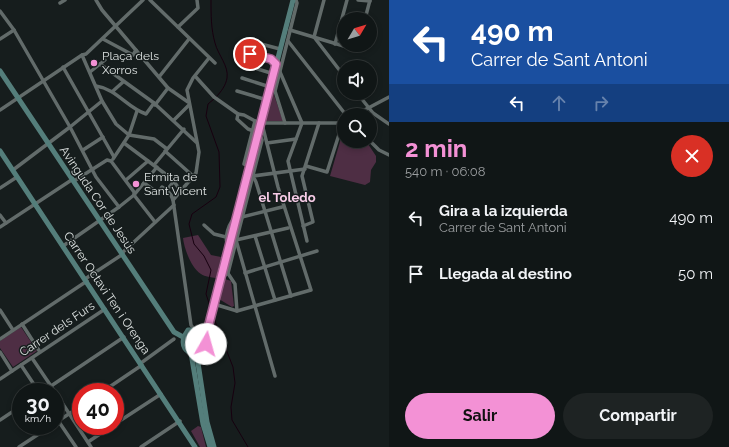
<!DOCTYPE html>
<html lang="es">
<head>
<meta charset="utf-8">
<style>
  :root { --surface:#101616; --page:#1e2323; --text:#f1f3f6; --muted:#9c9fa1; --line:#303535; --accent:#f391d5 }
  body { margin:0; font-family:Raleway,sans-serif; background:var(--page); color:var(--text); height:100vh; display:flex; flex-direction:column; font-size:15px; white-space:nowrap }
  * { box-sizing:border-box; margin:0 }
  p { font-size:13px; color:var(--muted) }
  .icon { flex:none; width:22px; height:22px; fill:none; stroke:currentColor; stroke-width:2; stroke-linecap:round; stroke-linejoin:round }
  .map { position:relative; flex:1; overflow:hidden }
  .details { display:flex; flex-direction:column; background:var(--surface); width:340px }
  .details>* { flex:none }
  .guide { background:#1a4fa0; color:#fff; overflow:hidden }
  .needle { width:26px; rotate:52deg }
  .tools { position:absolute; left:337px; top:12px; display:grid; gap:8px }
  .tools a { display:grid; place-items:center; width:40px; height:40px; border-radius:50%; background:var(--surface); box-shadow:0 2px 6px #0003,0 0 0 1px var(--line); font-size:20px }
  .speed { position:absolute; left:12px; top:383px; display:flex; gap:8px; font-size:20px; font-weight:700; text-align:center }
  .speed>* { display:grid; place-content:center; width:52px; height:52px; border-radius:50%; background:var(--surface); box-shadow:0 2px 6px #0003,0 0 0 1px var(--line); line-height:1 }
  .speed small { font-size:10px; font-weight:400 }
  .speed .limit { border:6px solid #d22; background:#fff; color:#111 }
  .pin { position:absolute; display:grid; place-items:center; width:34px; height:34px; color:#fff; margin:-17px; border:2px solid #fff; border-radius:50%; box-shadow:0 1px 4px #0007 }
  .me { position:absolute; width:44px; margin:-22px; rotate:7deg; stroke-linejoin:round; filter:drop-shadow(0 0 3px #0008) }
  .turn { display:flex; align-items:center; gap:14px; height:84px; padding:0 16px; font-size:18px }
  .turn .icon { width:52px; height:52px; stroke-width:2.5 }
  .turn b { display:block; font-size:28px; line-height:34px }
  .lanes { display:flex; align-items:center; height:38px; padding:0 16px; background:#0003; justify-content:center; gap:20px; direction:ltr }
  .lanes .off { opacity:.35 }
  .round { display:grid; place-items:center; flex:none; width:42px; height:42px; border-radius:21px; background:var(--page) }
  .head { display:flex; align-items:center; justify-content:space-between; height:68px; padding:0 16px }
  h1 { font-size:24px; font-weight:700; line-height:30px; color:var(--accent) }
  .button { display:flex; gap:8px; margin-top:auto; padding:8px 16px }
  .button a { flex:1; height:46px; border-radius:24px; background:var(--accent); color:#111; font-size:16px; font-weight:700; line-height:46px; text-align:center }
  .button a+a { background:var(--page); color:var(--text) }
  ul { padding:0; list-style:none }
  li { display:flex; align-items:center; gap:12px; height:56px; padding:0 16px }
  li div { flex:1 }
  li b { display:block; font-size:15px }
  li em { font-style:normal }
  main { display:flex; flex:1; min-height:0 }
  .map>svg:first-child { display:block }
  .green { fill:#4e2e44 }
  .lines { fill:none; stroke-linecap:round; stroke-linejoin:round }
  .stream { stroke:#16000f; stroke-width:1 }
  .street { stroke:#626b6a; stroke-width:3.5 }
  .secondary { stroke:#547e7b; stroke-width:5 }
  .route-casing { stroke:#9e5e8a; stroke-width:10 }
  .route { stroke:#f391d5; stroke-width:7 }
  .poi-dot { fill:#f391d5; stroke:#161d1d; stroke-width:1.5 }
  .labels { text-anchor:middle; stroke-width:3; stroke-linejoin:round; paint-order:stroke }
  .poi-label { font-size:12px; fill:#dde2e1; stroke:#161d1d; text-anchor:start }
  .street-label { font-size:12px; fill:#dde2e1; stroke:#161d1d }
  .neighbourhood-label { font-size:13px; font-weight:bold; fill:#f7cce7; stroke:#161d1d }
</style>
</head>
<body>
<main>
<div class="map">
<svg width="389" height="447" viewBox="0 0 389 447">
  <rect width="100%" height="100%" fill="#161d1d"/>
  <g class="green">
    <polygon points="273,92 283,121 265,121"/>
    <polygon points="344,128 344,141 366,141 376,156 376,162 371,170 370,182 365,185 330,176"/>
    <path d="M198,235L211,255L221,257L216,278C211,277 205,277 201,274C191,268 184,248 183,238Z"/>
    <polygon points="225,279 231,281 234,306 232,307 219,299"/>
    <polygon points="21,327 37,351 13,367 0,348 0,341"/>
    <circle cx="194" cy="341" r="9"/>
    <polygon points="198,426 201,427 206,447 200,447 191,431"/>
  </g>
  <g class="lines">
    <g class="stream">
      <path d="M211,0C211,15 211,29 215,43C218,55 229,66 227,78C226,85 221,92 216,97"/>
      <polyline points="211,309 206,294 211,270 204,256 194,244 189,224 192,214 216,197 220,187 219,152 206,116 208,104 214,99"/>
      <polyline points="213,316 233,367 235,383 231,407 232,420 248,447"/>
    </g>
    <g class="street">
      <polyline points="96,0 102,10 168,88 188,102"/>
      <polyline points="150,0 215,63"/>
      <polyline points="358,0 370,1"/>
      <polyline points="60,3 65,0"/>
      <polyline points="0,11 14,30 70,127 96,177 119,207"/>
      <polyline points="365,19 370,0"/>
      <polyline points="178,27 198,8 197,0"/>
      <polyline points="290,30 357,50 358,45"/>
      <polyline points="314,37 344,76"/>
      <polyline points="314,37 324,0"/>
      <polyline points="0,39 14,30"/>
      <polyline points="103,39 133,55 136,50"/>
      <polyline points="288,41 346,115"/>
      <polyline points="257,43 280,49"/>
      <polyline points="335,44 347,0"/>
      <polyline points="250,54 271,59 277,64"/>
      <polyline points="82,55 102,101 116,124 129,135 154,139 167,149"/>
      <polyline points="100,64 154,103 196,142"/>
      <polyline points="63,67 114,157"/>
      <polyline points="251,67 274,74"/>
      <polyline points="90,72 105,60"/>
      <polyline points="280,72 302,123 288,161 307,241"/>
      <polyline points="195,76 214,97 238,114 244,115 255,121"/>
      <polyline points="159,77 189,39"/>
      <polyline points="242,78 270,87"/>
      <path d="M96,86C117,89 127,108 146,114L154,103"/>
      <polyline points="113,91 123,82"/>
      <polyline points="237,91 267,100"/>
      <polyline points="357,93 373,113 389,124"/>
      <polyline points="155,105 168,88"/>
      <polyline points="0,110 82,55 86,54 143,0"/>
      <polyline points="355,115 389,97"/>
      <polyline points="174,120 189,105"/>
      <polyline points="285,123 275,91 297,3 296,0"/>
      <polyline points="370,141 379,150 389,155"/>
      <polyline points="124,143 172,179 181,191"/>
      <polyline points="267,143 296,139"/>
      <polyline points="83,150 103,137"/>
      <polyline points="165,151 193,176"/>
      <polyline points="113,159 129,135 137,111"/>
      <polyline points="111,161 134,192 134,195 155,222"/>
      <polyline points="154,165 184,129"/>
      <polyline points="250,166 244,164 255,121 261,123 341,123 344,122"/>
      <polyline points="306,166 327,172 343,122"/>
      <polyline points="13,170 70,127 102,101"/>
      <polyline points="126,180 148,161"/>
      <polyline points="74,181 107,160 111,161"/>
      <polyline points="144,183 158,193 162,187 167,190"/>
      <polyline points="0,188 17,177"/>
      <polyline points="173,200 171,195 167,190 174,181"/>
      <polyline points="0,215 6,223"/>
      <polyline points="242,217 282,207"/>
      <polyline points="204,225 214,234 226,237"/>
      <polyline points="303,226 313,222 302,176 319,123"/>
      <polyline points="0,227 73,179"/>
      <polyline points="255,236 275,300"/>
      <polyline points="63,246 119,207 134,195 157,167"/>
      <path d="M228,248C224,237 228,223 237,216"/>
      <polyline points="122,253 174,205"/>
      <polyline points="227,272 235,284 237,311"/>
      <polyline points="245,273 317,251"/>
      <polyline points="221,278 228,273 262,140 259,133 248,129 237,119 238,114"/>
      <polyline points="85,279 123,254"/>
      <polyline points="291,296 256,182 253,176 305,169"/>
      <polyline points="214,304 237,311 311,290 278,187 262,124"/>
      <polyline points="0,310 13,330"/>
      <polyline points="22,324 40,352"/>
      <polyline points="194,329 191,325 173,200 196,173 199,152 187,90 193,78 209,58"/>
      <polyline points="0,339 87,281"/>
      <polyline points="0,352 12,371"/>
      <polyline points="32,358 55,392"/>
      <polyline points="141,363 174,339"/>
      <polyline points="21,365 39,392"/>
      <polyline points="275,376 236,240 288,228"/>
      <polyline points="0,379 105,309"/>
      <polyline points="51,386 124,337"/>
      <polyline points="55,392 91,447"/>
      <polyline points="102,392 142,365"/>
      <polyline points="55,416 76,447"/>
      <polyline points="0,420 21,406"/>
      <polyline points="55,423 81,406"/>
      <polyline points="115,424 161,394"/>
      <polyline points="88,442 112,426"/>
      <polyline points="19,447 51,426"/>
      <polyline points="141,447 180,421"/>
    </g>
    <g class="secondary">
      <polyline points="0,71 174,332 183,337"/>
      <polyline points="0,151 195,447"/>
      <polyline points="206,336 293,0"/>
      <path d="M202,350C186,358 177,344 188,330H199L206,336V344L198,363L207,422L214,447"/>
      <polyline points="191,353 203,424 210,447"/>
    </g>
  </g>
  <g class="lines">
    <g class="route-casing">
      <polyline id="route" points="206,344 206,336 210,320 276,64 271,59 250,54"/>
    </g>
    <use href="#route" class="route"/>
  </g>
  <g class="poi-dot">
    <circle cx="94" cy="63" r="4"/>
    <circle cx="136" cy="184" r="4"/>
  </g>
  <g class="labels">
    <g class="poi-label">
      <text x="102" y="60">Plaça dels<tspan x="102" dy="14">Xorros</tspan></text>
      <text x="144" y="181">Ermita de<tspan x="144" dy="14">Sant Vicent</tspan></text>
    </g>
    <g class="street-label">
      <text transform="translate(98 200) rotate(56)" y="4">Avinguda Cor de Jesús</text>
      <text transform="translate(107 293) rotate(56)" y="4">Carrer Octavi Ten i Orenga</text>
      <text transform="translate(57 329) rotate(-34)" y="4">Carrer dels Furs</text>
    </g>
    <g class="neighbourhood-label">
      <text x="287" y="202">el Toledo</text>
    </g>
  </g>
</svg>
<div class="tools">
<a><svg class="needle" viewBox="-14 -14 28 28"><path d="M0-13l5 13h-10z" fill="#e53935"/><path d="M0 13l5-13h-10z" fill="#9c9fa1"/></svg></a>
<a><svg class="icon" aria-label="sound" viewBox="0 0 24 24"><path d="M4 9h4l5-4v14l-5-4H4zM17 9q2 3 0 6"/></svg></a>
<a><svg class="icon" aria-label="search" viewBox="0 0 24 24"><circle cx="10" cy="10" r="6"/><path d="M15 15l6 6"/></svg></a>
</div>
<div class="speed"><div>30<small>km/h</small></div><div class="limit">40</div></div>
<div class="pin" style="left:250px;top:54px;background:#d93025"><svg class="icon" aria-label="arrive" viewBox="0 0 24 24"><path d="M6 21V4h12l-3 4 3 4H6"/></svg></div>
<svg class="me" style="left:206px;top:344px" viewBox="-20 -20 40 40"><circle r="19" fill="#fff"/><path d="M0-13L10 11 0 6-10 11z" fill="#f391d5"/></svg>
</div>
<section class="details">
<div class="guide">
<div class="turn"><svg class="icon" aria-label="left" viewBox="0 0 24 24"><path d="M17 20v-9H6M10 6l-5 5 5 5"/></svg><div><b>490 m</b>Carrer de Sant Antoni</div></div>
<div class="lanes"><svg class="icon" aria-label="left" viewBox="0 0 24 24"><path d="M17 20v-9H6M10 6l-5 5 5 5"/></svg><svg class="icon off" aria-label="ahead" viewBox="0 0 24 24"><path d="M12 20V5M6 11l6-6 6 6"/></svg><svg class="icon off" aria-label="right" viewBox="0 0 24 24"><path d="M7 20v-9h11M14 6l5 5-5 5"/></svg></div>
</div>
<div class="head"><div><h1>2 min</h1><p>540 m · 06:08</p></div><a class="round" style="background:#d93025;color:#fff"><svg class="icon" aria-label="close" viewBox="0 0 24 24"><path d="M6 6l12 12M18 6L6 18"/></svg></a></div>
<ul>
<li><svg class="icon" aria-label="left" viewBox="0 0 24 24"><path d="M17 20v-9H6M10 6l-5 5 5 5"/></svg><div><b>Gira a la izquierda</b><p>Carrer de Sant Antoni</p></div><em>490 m</em></li>
<li><svg class="icon" aria-label="arrive" viewBox="0 0 24 24"><path d="M6 21V4h12l-3 4 3 4H6"/></svg><div><b>Llegada al destino</b></div><em>50 m</em></li>
</ul>
<div class="button"><a>Salir</a><a>Compartir</a></div>
</section>
</main>
</body>
</html>
